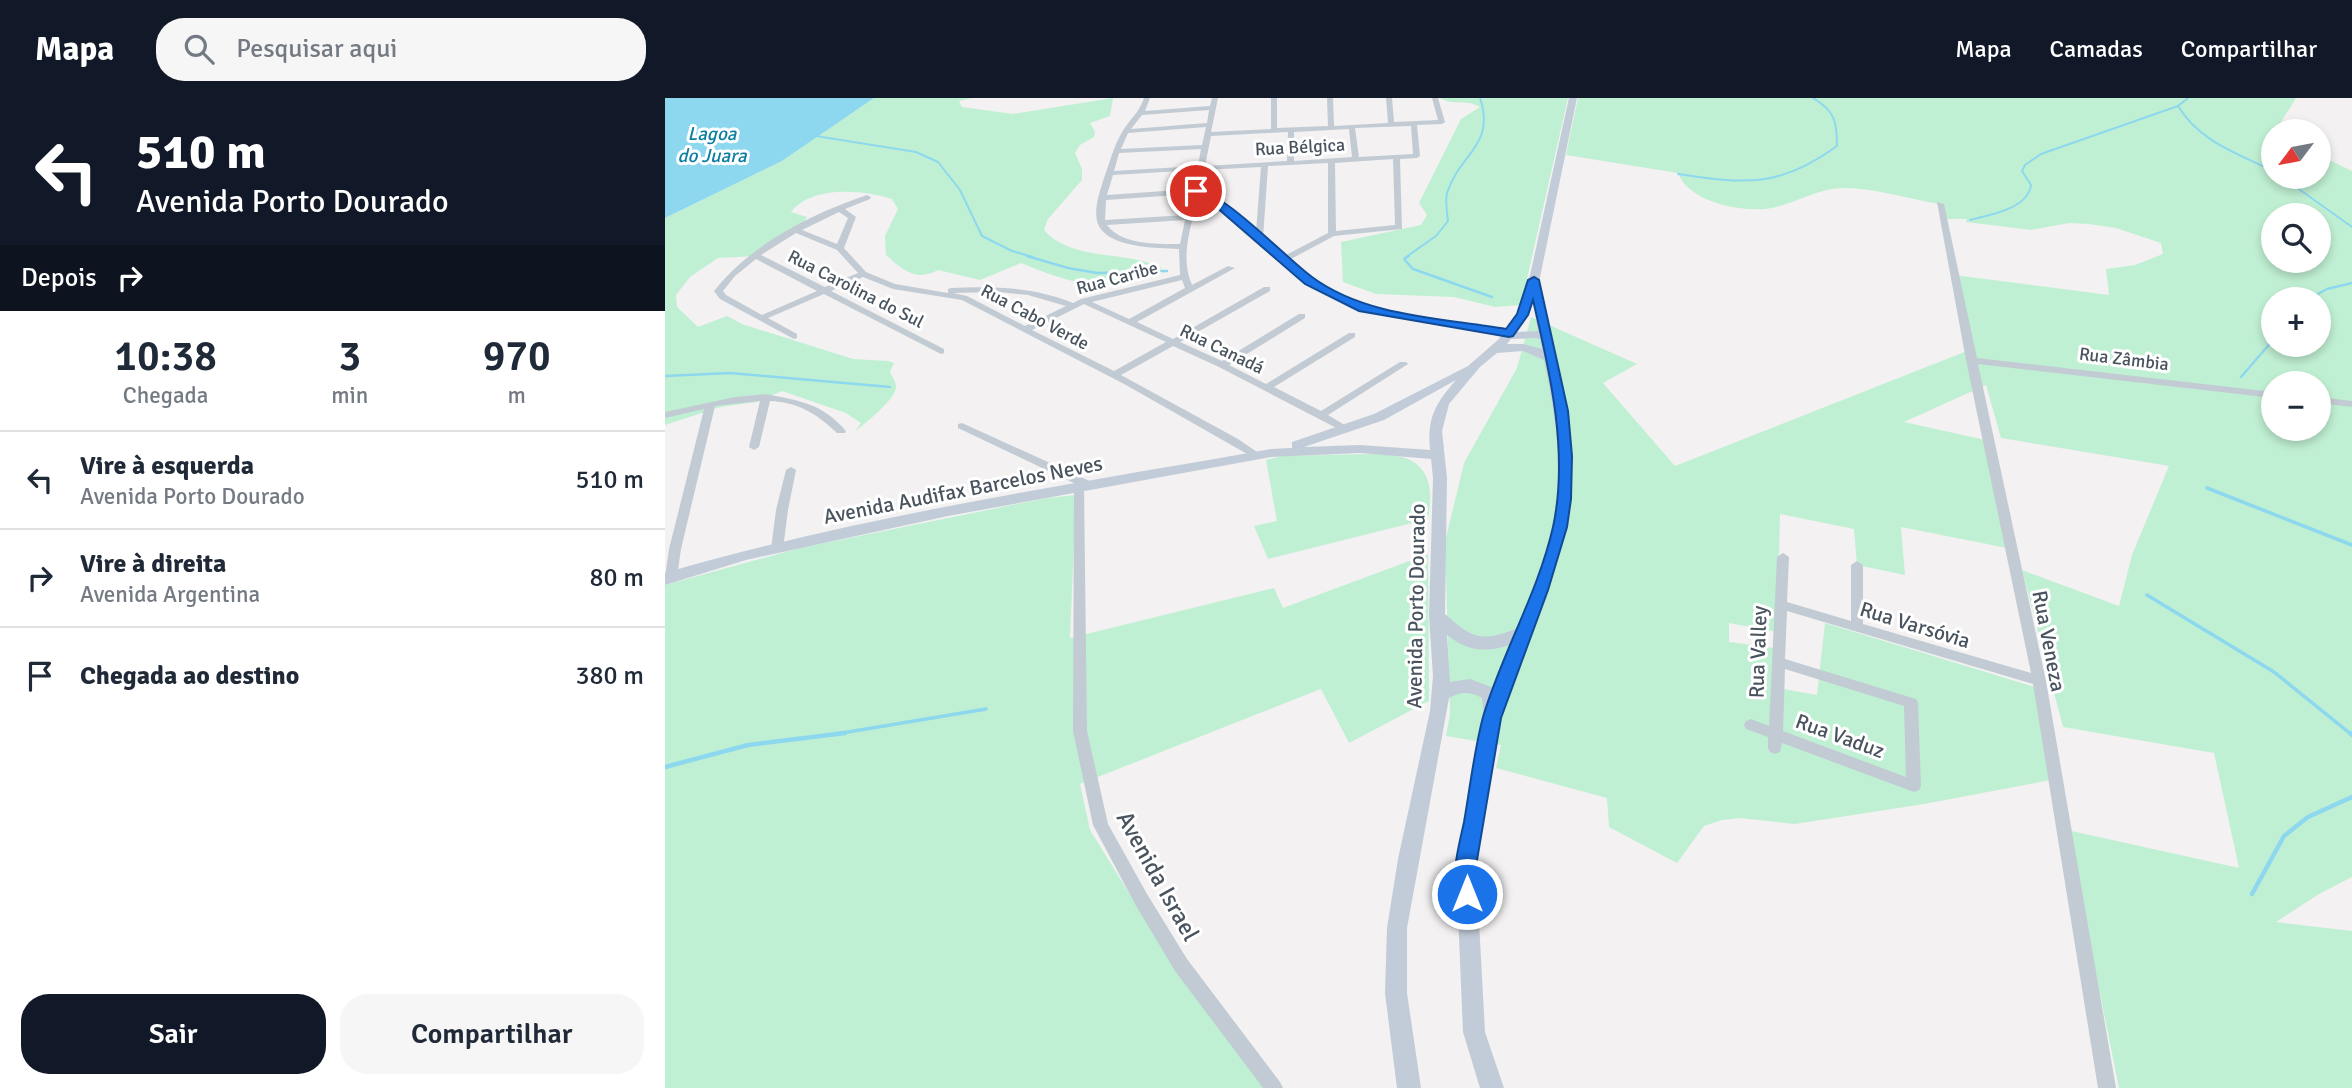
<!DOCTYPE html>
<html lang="pt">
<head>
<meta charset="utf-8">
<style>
  :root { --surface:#fff; --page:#f6f6f7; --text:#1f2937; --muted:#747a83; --line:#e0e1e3; --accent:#111827 }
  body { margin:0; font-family:Signika,sans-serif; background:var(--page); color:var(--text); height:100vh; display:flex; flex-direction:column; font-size:26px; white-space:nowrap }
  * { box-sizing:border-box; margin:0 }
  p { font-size:23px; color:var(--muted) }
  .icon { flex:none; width:38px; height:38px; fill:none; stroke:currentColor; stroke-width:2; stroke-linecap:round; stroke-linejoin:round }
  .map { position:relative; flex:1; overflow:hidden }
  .drawer { display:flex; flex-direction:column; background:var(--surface); width:665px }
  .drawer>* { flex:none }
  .top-card { background:#111827; color:#fff; overflow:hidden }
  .needle { width:46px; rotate:238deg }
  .buttons { position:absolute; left:1596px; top:21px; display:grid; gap:14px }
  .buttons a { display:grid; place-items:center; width:70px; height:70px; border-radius:50%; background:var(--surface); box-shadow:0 4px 10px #0003; font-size:35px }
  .pin { position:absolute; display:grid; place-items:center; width:60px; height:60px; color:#fff; margin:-30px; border:4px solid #fff; border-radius:50%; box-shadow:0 2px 7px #0007 }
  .me { position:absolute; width:77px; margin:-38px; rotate:0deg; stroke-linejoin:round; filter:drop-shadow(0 0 5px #0008) }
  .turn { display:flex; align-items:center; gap:24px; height:147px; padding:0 21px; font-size:32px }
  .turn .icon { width:91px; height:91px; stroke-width:2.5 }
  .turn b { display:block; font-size:49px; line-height:60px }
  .then { display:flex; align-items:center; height:66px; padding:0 21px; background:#0003; gap:14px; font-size:26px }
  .eta { display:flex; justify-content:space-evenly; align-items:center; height:119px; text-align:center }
  .eta b { font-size:42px; font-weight:600; line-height:49px }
  .primary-button { display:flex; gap:14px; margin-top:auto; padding:14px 21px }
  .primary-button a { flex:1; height:80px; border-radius:28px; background:var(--accent); color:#fff; font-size:28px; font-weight:600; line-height:80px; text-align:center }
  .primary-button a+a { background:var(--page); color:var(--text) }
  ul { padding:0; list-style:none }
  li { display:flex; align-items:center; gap:21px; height:98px; padding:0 21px; border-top:2px solid var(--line) }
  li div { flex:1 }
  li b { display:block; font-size:26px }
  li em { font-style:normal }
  header { display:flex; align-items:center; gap:42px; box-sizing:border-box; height:98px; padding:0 35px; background:var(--accent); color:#fff }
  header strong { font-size:33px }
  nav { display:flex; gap:38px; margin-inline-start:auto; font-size:24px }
  .search { width:490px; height:63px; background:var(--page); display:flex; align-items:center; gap:18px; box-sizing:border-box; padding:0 24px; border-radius:28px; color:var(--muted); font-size:26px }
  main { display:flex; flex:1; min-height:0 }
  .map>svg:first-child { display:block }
  .green { fill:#c0f0d3; fill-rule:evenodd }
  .water { fill:#8dd8ee }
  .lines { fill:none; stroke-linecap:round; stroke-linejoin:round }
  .stream-far3 { stroke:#8dd8ee; stroke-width:2 }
  .stream-far2 { stroke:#8dd8ee; stroke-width:2.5 }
  .stream-far1 { stroke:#8dd8ee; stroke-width:3.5 }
  .stream { stroke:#8dd8ee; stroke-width:4.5 }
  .street { fill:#c2cbd3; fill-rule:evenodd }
  .secondary { fill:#c2ccd8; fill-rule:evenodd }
  .route { fill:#1a73e8; stroke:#114b97; stroke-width:2 }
  .labels { text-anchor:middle; stroke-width:6; stroke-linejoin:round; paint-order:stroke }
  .far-street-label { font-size:18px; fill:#49545f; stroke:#fff }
  .far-water-label { font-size:19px; font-style:italic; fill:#0c7fa0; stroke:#fff }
  .street-label { font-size:21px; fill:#49545f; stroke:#fff }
  .near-street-label { font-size:24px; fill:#49545f; stroke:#fff }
</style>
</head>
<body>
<header>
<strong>Mapa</strong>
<div class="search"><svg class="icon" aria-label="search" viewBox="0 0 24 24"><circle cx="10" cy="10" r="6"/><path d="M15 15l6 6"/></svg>Pesquisar aqui</div>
<nav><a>Mapa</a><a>Camadas</a><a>Compartilhar</a></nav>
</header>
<main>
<section class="drawer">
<div class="top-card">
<div class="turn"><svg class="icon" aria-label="left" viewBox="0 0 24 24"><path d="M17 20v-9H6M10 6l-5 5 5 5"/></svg><div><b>510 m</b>Avenida Porto Dourado</div></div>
<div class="then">Depois<svg class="icon" aria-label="right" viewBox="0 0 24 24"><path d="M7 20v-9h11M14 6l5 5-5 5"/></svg></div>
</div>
<div class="eta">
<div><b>10:38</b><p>Chegada</p></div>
<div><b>3</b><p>min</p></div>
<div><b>970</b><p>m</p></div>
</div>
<ul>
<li><svg class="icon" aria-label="left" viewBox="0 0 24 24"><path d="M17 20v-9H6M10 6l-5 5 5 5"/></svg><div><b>Vire à esquerda</b><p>Avenida Porto Dourado</p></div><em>510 m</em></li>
<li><svg class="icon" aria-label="right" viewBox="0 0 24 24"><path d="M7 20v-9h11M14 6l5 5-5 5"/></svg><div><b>Vire à direita</b><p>Avenida Argentina</p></div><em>80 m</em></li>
<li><svg class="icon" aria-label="arrive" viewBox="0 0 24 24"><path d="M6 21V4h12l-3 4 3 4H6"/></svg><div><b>Chegada ao destino</b></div><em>380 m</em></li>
</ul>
<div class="primary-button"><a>Sair</a><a>Compartilhar</a></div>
</section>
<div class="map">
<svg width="1687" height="990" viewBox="0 0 1687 990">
  <rect width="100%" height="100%" fill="#f3f1f1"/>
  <g class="green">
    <path d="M209,0H307L294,3L297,9L348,16L448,0L445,18L425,25L430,34L429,39L415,47L410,55L417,71V82L383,121L379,132C407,164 462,152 497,170C448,200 405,185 356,165L315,182L273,172C251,184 238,172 221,157L220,138L233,111L227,101C198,92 147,87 126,114L142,119L139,124L91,158L53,160L25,179L11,197L12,209L33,229L62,218L77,226L188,261L223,263L229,265L225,273C226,278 231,283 231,288C233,299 199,327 190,333L196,325L181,315L117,293L92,304L55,309L0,327V120L117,63Z"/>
    <path d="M775,0H903L856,207L830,209L789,199L711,196L678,184L676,144L756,127L762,117L754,105L796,21L815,9C803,1 787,8 775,0Z"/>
    <path d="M913,0H1631L1616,24L1618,33H1608V79H1654V57L1687,73V779L1654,796L1611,824L1687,833V990H1454L1402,732L1574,770L1549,655L1398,629L1357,472L1454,508L1467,457L1504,368L1336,340L1321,287L1239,324L1325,343L1342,450L1236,429L1240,477L1192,467L1189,431L1115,416L1112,534L1064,525V544L1109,550L1113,590L1152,597L1160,525L1370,589L1391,681L1259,706L1130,726L1075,720L1057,722L1039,728L1012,765L944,729L942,700L831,670L836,647L781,638L785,616L780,444L799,365L852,270L866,219L972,266L938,285L1010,368L1307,251L1289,177L1444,197L1441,171L1470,167L1498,156L1496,145L1451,130L1424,126L1404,125L1366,132L1301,124L1302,121H1280L1275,106C1244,101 1210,90 1179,90C1154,90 1131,105 1107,110C1079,115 1024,105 1013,75L901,57ZM1608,117H1654V163H1608ZM1608,201H1654V247H1608ZM1608,285H1654V331H1608Z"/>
    <path d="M707,356C718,357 736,357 745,362C768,374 767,399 763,421L603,461L589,428L612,423L601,362L617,358Z"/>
    <polygon points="411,397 405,540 609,490 618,510 763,456 764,603 684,645 656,591 415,686 425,732 498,850 610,990 0,990 0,487 135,450 382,400"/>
  </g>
  <polygon class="water" points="0,0 209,0 117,63 0,120"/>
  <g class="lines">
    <g class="stream-far3">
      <path d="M1513,8C1535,44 1572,55 1608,73"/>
      <polyline points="151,38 251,54 273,64 295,92 317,138 347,153 368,159"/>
      <path d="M1013,76C1080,86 1115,90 1172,48C1172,24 1170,13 1148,0"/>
      <polyline points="1617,79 1687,129"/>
      <path d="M1305,122C1324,117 1363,111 1366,87L1357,73L1360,67L1376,56L1513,8L1523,0"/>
      <path d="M741,159L771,138L783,123C782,114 780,104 782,95C794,56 831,48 815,0"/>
    </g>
    <g class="stream-far2">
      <polyline points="362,158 403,170 432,175 502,173"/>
      <polyline points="744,158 739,161 748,171 827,199"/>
      <polyline points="1644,201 1662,191 1687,185"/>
      <polyline points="0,278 65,275 225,289"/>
      <polyline points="1576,279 1608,242"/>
    </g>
    <g class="stream-far1">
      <polyline points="1542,390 1687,447"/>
      <polyline points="1482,497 1609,574 1687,637"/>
      <polyline points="165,637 321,611"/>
    </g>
    <g class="stream">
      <polyline points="1685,635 1687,637"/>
      <polyline points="0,669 83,647 180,635"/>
      <polyline points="1587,796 1619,738 1643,719 1687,699"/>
    </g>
    <g class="street">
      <path d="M479,0H485L480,13L545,8L547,0H553L546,34L606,31V0H612V30L663,28L662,0H668L669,28L723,25L721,0H727L729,24L773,22L767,0H773L780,24L777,26L752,27L755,58L752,60L735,61L737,131L669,138L624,162L647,181L700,209L844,232L849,235L844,238L695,213L641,185L543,102L534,97C527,125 514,158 527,187L563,168L570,170L472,224L508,241L599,189H605V193L515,244L557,263L634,216H640V220L564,267L601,286L684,235H690V239L609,289L656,313L735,264H741L743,266L663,317L683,329V333L679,334L554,269L508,248L456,277L573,341L595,356L596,358L595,360L591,361L461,287L297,202L228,191L198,179L166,193L279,251V255L276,256L159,196L103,220L132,236V240L129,241L55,201L49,193C86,146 146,116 202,97L206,99L205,101L180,111L191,119L179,150L201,174L230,186L283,195V191L286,190C328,188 368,189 408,205L416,201L515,177L514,151C491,150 439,150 432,123C429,109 435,93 439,80C445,64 448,50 456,36C462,24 475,14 479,0ZM544,12L542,25L466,31L477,17ZM746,28L748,56L694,59L690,30ZM541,29L537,47L456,51L463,35ZM684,31L687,59L629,63V34ZM623,34L622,63L540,68L546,38ZM536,51L533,68L449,73L454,55ZM728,61L730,127L671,133L670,65ZM663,65V135L619,158L598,140L603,68ZM596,69L591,134L549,98L535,92L539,72ZM532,72L528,91L442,97L448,77ZM527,96L521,117L440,122L441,102ZM174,114L183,120L172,146L137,132ZM520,122L515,146C491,146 457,147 442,127ZM131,135L172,152L193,175L160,189L96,157ZM91,161L152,193L97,217L61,197L58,193L70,178ZM517,182L520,190L464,221L427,204ZM333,194L363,197L401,208L360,228L302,198L288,195ZM419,206L501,244L449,273L367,232Z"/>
      <path d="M1272,104L1279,106L1312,260L1608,294V300L1313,266L1381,583L1451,990H1433L1368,586L1122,513L1120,561L1251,601L1253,605L1256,688L1254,692L1249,694L1117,645L1115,654L1110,656L1105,654L1103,650V639L1081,631L1079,627L1081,623L1086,621L1104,628L1112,459L1118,455L1124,459L1122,504L1186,523V467L1192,463L1198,467V526L1366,575L1301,262ZM1120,571L1239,608L1241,679L1118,633Z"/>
      <path d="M101,296C135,303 157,305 181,333L180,335H172C152,316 133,304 105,303L94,349L89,352L84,349L95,303L50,308L16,451L12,479L6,483L2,482L0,479L4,451L39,311L0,320V314L70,299Z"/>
      <polygon points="1654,299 1687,303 1687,309 1654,305"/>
      <polygon points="297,325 429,385 430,388 425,392 419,390 422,633 443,726 482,796 522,861 615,984 618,990 598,990 510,873 470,806 428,727 408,633 409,390 413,387 293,330 293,326"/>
      <polygon points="126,369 131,372 123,412 118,451 112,455 106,451 111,412 121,372"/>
    </g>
    <path class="secondary" d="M904,0H912L874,184L902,313L907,358L906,402L902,429L884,492L836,619L811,768L820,934L839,990H815L798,934L791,768L819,618L817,600C804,593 796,594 784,600L742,830V895L756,990H732L720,895L722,830L733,761L765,613L768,578L764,518L768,380L766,361L695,355L606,359L283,418L81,462L0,487V475C198,417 403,387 606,351L627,350V344L709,316L803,268L834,241L852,217L864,182ZM868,205L873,233L851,234L864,217ZM871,240L875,241L877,251L858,246H842L846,241ZM858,253L879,262C890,316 900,372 888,428C881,462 866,497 853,530C817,544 809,542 780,516L782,380L777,333L784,306L815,269L832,255ZM791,282C770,306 762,320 765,352L695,347L639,349L719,322ZM782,537C803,554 822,555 847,546L829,590L805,581L785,584Z"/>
  </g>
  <path class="route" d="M528,91C554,89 622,161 647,179C701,219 777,220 841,231L852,216L863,182L869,179L874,182L903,313L907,358L906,401L902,429L883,492L836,620L811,768L812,796L809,803L802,806L795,803C784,779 794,748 799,724C805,690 809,653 818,619C837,555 873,495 888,429C904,355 885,274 868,202L863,217L848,238L844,239L694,213L640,186L543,102L528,95Z"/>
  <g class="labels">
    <g class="far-street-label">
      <text transform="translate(635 49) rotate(-3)" y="6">Rua Bélgica</text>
      <text transform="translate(452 180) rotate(-15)" y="6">Rua Caribe</text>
      <text transform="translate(191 191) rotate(27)" y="6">Rua Carolina do Sul</text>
      <text transform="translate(370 219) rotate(28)" y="6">Rua Cabo Verde</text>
      <text transform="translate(557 251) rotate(26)" y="6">Rua Canadá</text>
      <text transform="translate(1459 261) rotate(7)" y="6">Rua Zâmbia</text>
    </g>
    <g class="far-water-label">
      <text x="47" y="42">Lagoa<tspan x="47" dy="22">do Juara</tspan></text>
    </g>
    <g class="street-label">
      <text transform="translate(298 392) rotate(-11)" y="7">Avenida Audifax Barcelos Neves</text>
      <text transform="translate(751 508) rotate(-89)" y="7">Avenida Porto Dourado</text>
      <text transform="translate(1250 527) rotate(17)" y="7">Rua Varsóvia</text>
      <text transform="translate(1384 543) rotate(79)" y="7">Rua Veneza</text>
      <text transform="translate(1093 554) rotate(-88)" y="7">Rua Valley</text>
      <text transform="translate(1175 638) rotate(20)" y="7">Rua Vaduz</text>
    </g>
    <g class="near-street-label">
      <text transform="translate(493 778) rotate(61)" y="8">Avenida Israel</text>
    </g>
  </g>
</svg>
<div class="buttons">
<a><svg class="needle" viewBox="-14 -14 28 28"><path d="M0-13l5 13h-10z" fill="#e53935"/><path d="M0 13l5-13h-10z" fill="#747a83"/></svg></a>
<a><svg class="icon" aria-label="search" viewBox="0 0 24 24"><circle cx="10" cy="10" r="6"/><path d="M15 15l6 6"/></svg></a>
<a>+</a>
<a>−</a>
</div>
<div class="pin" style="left:531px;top:93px;background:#d93025"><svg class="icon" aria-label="arrive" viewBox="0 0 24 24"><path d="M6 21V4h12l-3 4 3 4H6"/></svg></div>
<svg class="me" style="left:802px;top:796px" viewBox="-20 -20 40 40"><circle r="17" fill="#1a73e8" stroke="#fff" stroke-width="3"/><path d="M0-11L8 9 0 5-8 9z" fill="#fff"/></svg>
</div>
</main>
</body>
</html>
